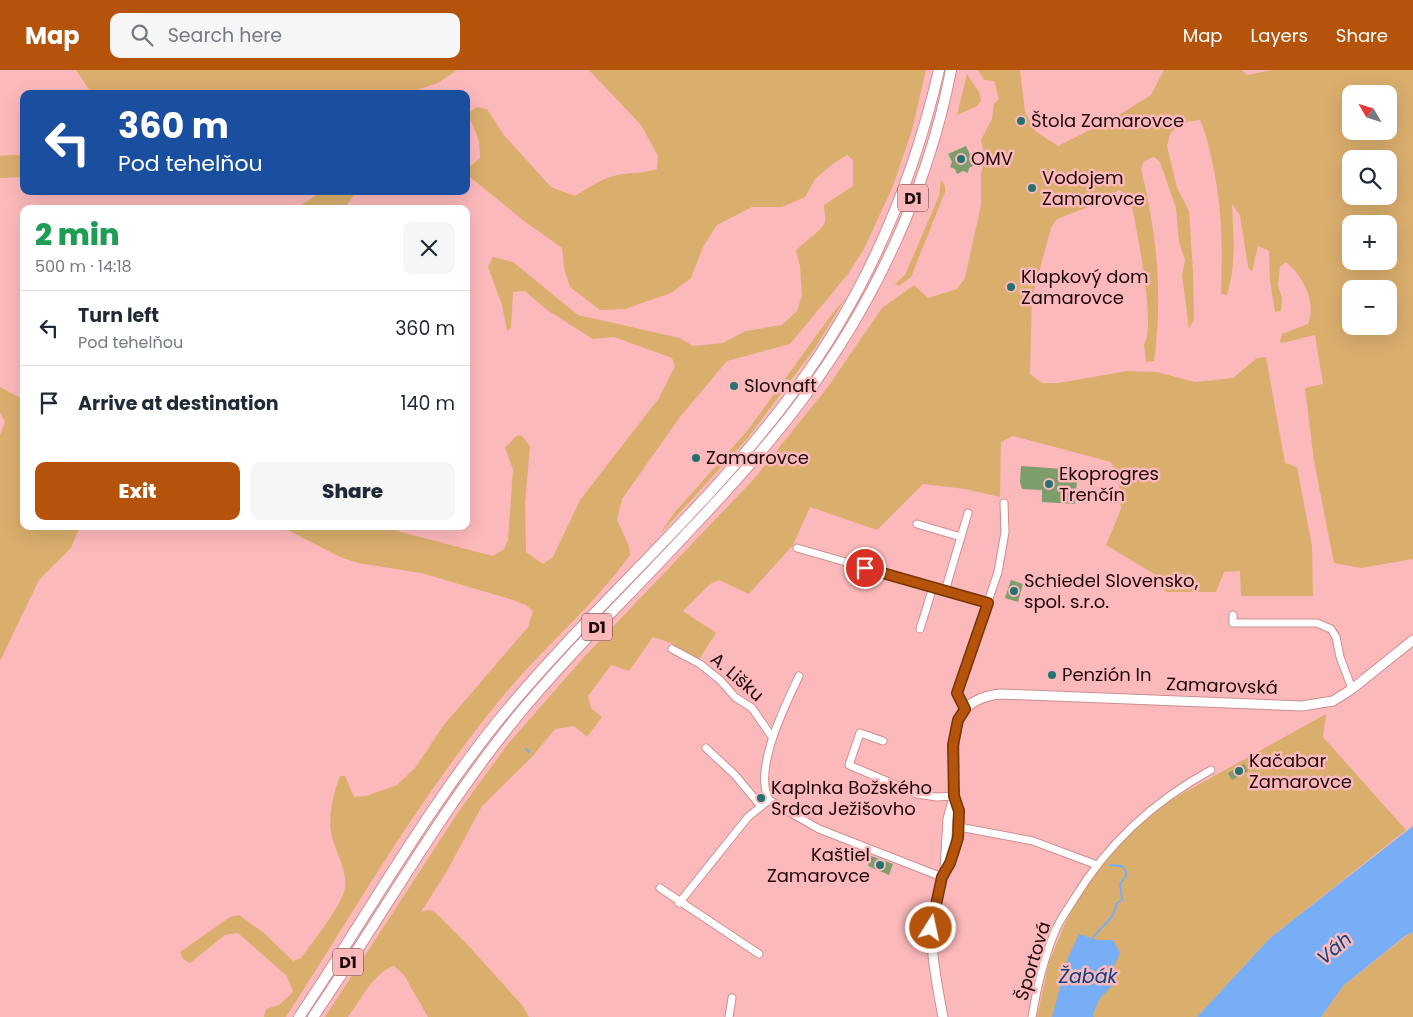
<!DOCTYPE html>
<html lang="en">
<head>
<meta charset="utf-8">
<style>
  :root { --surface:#fff; --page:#f6f6f7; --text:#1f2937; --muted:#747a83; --line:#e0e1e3; --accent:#b45309 }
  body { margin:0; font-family:Poppins,sans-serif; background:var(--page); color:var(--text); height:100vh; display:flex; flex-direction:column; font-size:19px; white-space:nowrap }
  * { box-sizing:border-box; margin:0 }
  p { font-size:16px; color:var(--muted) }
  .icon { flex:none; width:28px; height:28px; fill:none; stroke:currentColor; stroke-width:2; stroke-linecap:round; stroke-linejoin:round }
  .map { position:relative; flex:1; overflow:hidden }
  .panel { position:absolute; left:20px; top:135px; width:450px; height:325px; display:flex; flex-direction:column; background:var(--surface); border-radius:10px; box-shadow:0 5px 20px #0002 }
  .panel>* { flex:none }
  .hud { position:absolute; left:20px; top:20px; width:450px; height:105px; border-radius:10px; box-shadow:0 5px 20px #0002; background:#1a4fa0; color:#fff; overflow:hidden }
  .needle { width:32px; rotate:308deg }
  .fabs { position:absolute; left:1342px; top:15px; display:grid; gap:10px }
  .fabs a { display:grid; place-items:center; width:55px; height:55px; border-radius:10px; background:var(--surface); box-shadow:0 5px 20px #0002; font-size:25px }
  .pin { position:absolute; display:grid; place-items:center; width:42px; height:42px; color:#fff; margin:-21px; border:2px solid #fff; border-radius:50%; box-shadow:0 1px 5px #0007 }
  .me { position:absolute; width:55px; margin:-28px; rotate:10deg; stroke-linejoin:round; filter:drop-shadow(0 0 4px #0008) }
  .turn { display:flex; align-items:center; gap:18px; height:105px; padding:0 15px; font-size:22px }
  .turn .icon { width:65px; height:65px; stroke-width:2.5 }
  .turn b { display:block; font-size:35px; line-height:42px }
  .round { display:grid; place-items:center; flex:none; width:52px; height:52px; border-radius:10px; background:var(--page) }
  .headline { display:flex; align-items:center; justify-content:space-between; height:85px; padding:0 15px }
  h1 { font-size:30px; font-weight:800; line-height:38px; color:#1e9e55 }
  .cta { display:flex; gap:10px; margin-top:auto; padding:10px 15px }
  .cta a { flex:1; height:58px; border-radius:10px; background:var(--accent); color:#fff; font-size:20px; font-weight:800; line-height:58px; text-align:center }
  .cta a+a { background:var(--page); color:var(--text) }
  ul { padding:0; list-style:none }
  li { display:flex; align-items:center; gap:15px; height:75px; padding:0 15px; border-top:1px solid var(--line) }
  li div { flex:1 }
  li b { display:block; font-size:19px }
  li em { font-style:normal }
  header { display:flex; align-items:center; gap:30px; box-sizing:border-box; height:70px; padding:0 25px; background:var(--accent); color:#fff }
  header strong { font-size:24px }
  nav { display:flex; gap:28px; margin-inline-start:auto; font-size:18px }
  .search { width:350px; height:45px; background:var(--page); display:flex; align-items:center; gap:12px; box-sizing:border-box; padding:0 18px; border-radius:10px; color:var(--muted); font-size:19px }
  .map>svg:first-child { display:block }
  .green { fill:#daae6d; fill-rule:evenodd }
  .water { fill:#77aef6 }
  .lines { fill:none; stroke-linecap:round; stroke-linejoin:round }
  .stream { stroke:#77aef6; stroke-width:2 }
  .building { fill:#7d9d6d }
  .minor-casing { stroke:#ce8e91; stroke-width:9 }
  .major-casing { stroke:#ce8e91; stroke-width:11 }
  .highway-casing { stroke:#ce8e91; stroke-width:12 }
  .minor { stroke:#fff; stroke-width:7 }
  .major { stroke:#fff; stroke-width:9 }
  .highway { stroke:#fff; stroke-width:10 }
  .route-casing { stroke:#753606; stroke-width:12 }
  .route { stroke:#b45309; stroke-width:9 }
  .poi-dot { fill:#257070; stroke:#fcb9bc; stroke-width:2 }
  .labels { text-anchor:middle; stroke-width:5; stroke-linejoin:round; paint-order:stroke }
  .shield { fill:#fcb9bc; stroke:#613d3f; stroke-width:1 }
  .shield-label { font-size:16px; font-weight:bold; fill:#1e080a }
  .poi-label { font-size:18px; fill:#1e080a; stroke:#fcb9bc; text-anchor:start }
  .street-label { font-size:18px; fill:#1e080a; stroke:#fcb9bc }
  .water-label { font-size:19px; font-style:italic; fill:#0d4484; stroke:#fcb9bc }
</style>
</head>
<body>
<header>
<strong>Map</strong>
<div class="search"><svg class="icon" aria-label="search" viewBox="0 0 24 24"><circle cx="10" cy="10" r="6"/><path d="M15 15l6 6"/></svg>Search here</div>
<nav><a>Map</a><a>Layers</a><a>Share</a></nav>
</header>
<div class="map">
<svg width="1413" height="947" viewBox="0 0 1413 947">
  <rect width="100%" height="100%" fill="#fcb9bc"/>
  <g class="green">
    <polygon points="76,0 457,0 438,13 405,24 92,24"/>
    <path d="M589,0H926L912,60L893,116L864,179L848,204L790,274L727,291L680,347L622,429L617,450L629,476L630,485C592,538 540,580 499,631C418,729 355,840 286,947H264L266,939L279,935L293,922L287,906L238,863L225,865L190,893L183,889L180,882L230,847L239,845L264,863L293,891L301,888C311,874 344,833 345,817C347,798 334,780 331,762C328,747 334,720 340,706H345L354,727L366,726L397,715L415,698L443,656L528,557L533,541L526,535L513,530L421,503L358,493L340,487L280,456H386L397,461L493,486L504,479L508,470L513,399L505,378L516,366L521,365L530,376L525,434L526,482L543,494L553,487L580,430L659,328L675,296L672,288L614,267L593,269L547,240L525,221L513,222L511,258L507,261L502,235L488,197L493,187L513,192L578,245L680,268L693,276L723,273L746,261L782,255L797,241L802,225L800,196L796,181C803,172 822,161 825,152C826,148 824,140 824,135L853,116V90L847,85L834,93L815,109L805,127L782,137H752L717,155L703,177L691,208L671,223L625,239L600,240L570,217L564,198L562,178L524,151L470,107L469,97L480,88L479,71L468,43L477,37L487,39L503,64L551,117L575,126C587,119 597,111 610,107C625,102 642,104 657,99L658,86L641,55Z"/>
    <path d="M978,0H1020L1025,41L1035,61L1058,76L1114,48L1151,25L1164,0H1242L1247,5L1272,0H1413V489L1361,498L1334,493L1314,391L1305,318L1323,314L1315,265L1282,273L1280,271L1282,264L1308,254C1317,232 1303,206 1286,192L1280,197L1278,215L1282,228L1281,241L1275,242L1270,211L1269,181L1258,176L1252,202L1248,197L1240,145L1232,134L1234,178L1232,204L1227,225L1221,224C1223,179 1222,135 1212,91C1209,77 1206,63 1200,50L1180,53L1170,64L1167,76L1177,118L1189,141L1193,202L1194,248L1189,259L1182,205L1185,190L1179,172L1176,138L1160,92L1154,87L1144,91L1141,99C1157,162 1163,227 1154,291L1146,292L1144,274C1157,257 1135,151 1130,126L1119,120L1096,134L1057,149L1051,158L1032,228L1030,304L1042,313H1058L1128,301L1157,302L1195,312L1233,308L1257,288L1266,287L1285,393L1297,397L1312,476L1313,526H1241L1240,501L1224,502L1216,522H1166L1154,504L1106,475L1121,439L1118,406L1111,392L1013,366L1001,372L1000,427L965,419L923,414L877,460L810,437L793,475L749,524L719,510L710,514L683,541L716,563L698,591L671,573L653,567L629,601L611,595L588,626L591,638L602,647L587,667L574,656L555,659L532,687L482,736L447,801L421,842L428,840L435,842L467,874L522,935L529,947H428L404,905L394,896C374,902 360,931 348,947H325L459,741L508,674L584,587L753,410L827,318L882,238L914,215L928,228L957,219L965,208L981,135V103L985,88L981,70L992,49L994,34L999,29L994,11L984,10ZM1351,24H1389V61H1351ZM1351,89H1389V126H1351ZM1351,154H1389V191H1351ZM1351,219H1389V256H1351Z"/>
    <polygon points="967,4 979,22 981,31 977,36 957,45"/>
    <polygon points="10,85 24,85 24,107 0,108 0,86"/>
    <polygon points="941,109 945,116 945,122 911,207 899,216 895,214 905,205 939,126"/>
    <polygon points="328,121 357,121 344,139 295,139 318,124"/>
    <polygon points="845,229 815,278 747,369 660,464 674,443 748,360 832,244"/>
    <polygon points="0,317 24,330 24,456 80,456 71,478 39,510 0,591 0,365 5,352 0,342"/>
    <polygon points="1326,644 1323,667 1406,760 1270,868 1197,947 1037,947 1049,892 1068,847 1108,781 1151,741"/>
    <polygon points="1413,862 1413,947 1321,947 1343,916 1406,866"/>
  </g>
  <g class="water">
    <polygon points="1413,756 1413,862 1405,866 1343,916 1321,947 1197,947 1270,868"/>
    <polygon points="1079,864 1097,870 1113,870 1120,883 1111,903 1111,917 1100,928 1093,944 1094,947 1052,947 1068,888"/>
  </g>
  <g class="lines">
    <g class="stream">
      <polyline points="526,679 529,682"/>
      <path d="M1093,868C1102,855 1115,849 1117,833L1122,830L1120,814L1126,806V801L1122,796L1110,795"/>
    </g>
  </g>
  <g class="building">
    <polygon points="966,76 975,95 969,98 968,103 963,101 957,104 955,99 950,97 952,92 948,84"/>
    <polygon points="1021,396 1078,400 1075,434 1042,432 1042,420 1022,419 1020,412"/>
    <polygon points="1011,510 1023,514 1018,532 1005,528"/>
    <polygon points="1244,694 1248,701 1232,710 1228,703"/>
    <polygon points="871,786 893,794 889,805 868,796"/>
  </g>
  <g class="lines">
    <g class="minor-casing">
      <g id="minor">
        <polyline points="917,454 961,467"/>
        <polyline points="797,478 988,533"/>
        <polyline points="945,521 968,443"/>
        <polyline points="1233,545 1233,553 1317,553 1331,559 1336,567 1340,587 1352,619"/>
        <polyline points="920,559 933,517"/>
        <polyline points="672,579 700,594 720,610 735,627 752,638 772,667"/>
        <path d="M799,606C785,636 753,699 769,730L819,759L942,807"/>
        <polyline points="965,639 957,623 998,502 1005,462 1004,433"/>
        <polyline points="883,671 860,663 849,695 917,724 937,727 954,726"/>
        <polyline points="706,678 735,705 760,735"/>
        <polyline points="959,757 1033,771 1097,795"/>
        <polyline points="660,818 759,884"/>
        <polyline points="679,833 748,747 769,730"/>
        <polyline points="729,947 732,928"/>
        <path d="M1032,947C1037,917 1044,887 1056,859C1061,848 1068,839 1074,829C1108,773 1154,731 1211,700"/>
      </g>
    </g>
    <g class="major-casing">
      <g id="major">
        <polyline points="945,799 948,749 954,728"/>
        <path d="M943,947C933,892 925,865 942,809C944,802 948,798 950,792C955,782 958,770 959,759C960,747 956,737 954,725C953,716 954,705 954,695C953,657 956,628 1001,624L1302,636L1333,631L1352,619L1413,570"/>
      </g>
    </g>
    <g class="highway-casing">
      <g id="highway">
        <path d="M299,947C368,845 428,735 507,640C599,530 710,436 795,320C865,225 912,116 939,0"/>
        <path d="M313,947C381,848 439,743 515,649C569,583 630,525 688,462C728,420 767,377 802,330C874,234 928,119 951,0"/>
      </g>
    </g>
    <use href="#minor" class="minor"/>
    <use href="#major" class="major"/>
    <use href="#highway" class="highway"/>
  </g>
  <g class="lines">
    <g class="route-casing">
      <polyline id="route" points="865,498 988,533 957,623 965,639 958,650 953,675 954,726 959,741 958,768 950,793 942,807 931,858"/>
    </g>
    <use href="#route" class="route"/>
  </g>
  <g class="poi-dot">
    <circle cx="1021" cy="51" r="5"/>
    <circle cx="961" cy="89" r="5"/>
    <circle cx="1032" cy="118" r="5"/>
    <circle cx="1011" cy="217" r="5"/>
    <circle cx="734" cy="316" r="5"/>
    <circle cx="696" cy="388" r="5"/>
    <circle cx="1049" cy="414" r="5"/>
    <circle cx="1014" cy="521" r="5"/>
    <circle cx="1052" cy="605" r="5"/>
    <circle cx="1239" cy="701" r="5"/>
    <circle cx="761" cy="728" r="5"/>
    <circle cx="880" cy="795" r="5"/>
  </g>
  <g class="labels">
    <g class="shield">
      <rect x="898" y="114.5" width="30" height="27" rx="4"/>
      <rect x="582" y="543.5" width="30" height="27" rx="4"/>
      <rect x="333" y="878.5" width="30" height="27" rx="4"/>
    </g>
    <g class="shield-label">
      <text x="913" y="134">D1</text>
      <text x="597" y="563">D1</text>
      <text x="348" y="898">D1</text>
    </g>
    <g class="poi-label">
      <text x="1031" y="57">Štola Zamarovce</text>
      <text x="971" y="95">OMV</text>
      <text x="1042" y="114">Vodojem<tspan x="1042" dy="21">Zamarovce</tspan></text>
      <text x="1021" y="213">Klapkový dom<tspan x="1021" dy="21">Zamarovce</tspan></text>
      <text x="744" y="322">Slovnaft</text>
      <text x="706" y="394">Zamarovce</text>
      <text x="1059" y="410">Ekoprogres<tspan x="1059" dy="21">Trenčín</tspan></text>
      <text x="1024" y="517">Schiedel Slovensko,<tspan x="1024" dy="21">spol. s.r.o.</tspan></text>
      <text x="1062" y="611">Penzión In</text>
      <text x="1249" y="697">Kačabar<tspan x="1249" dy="21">Zamarovce</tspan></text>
      <text x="771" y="724">Kaplnka Božského<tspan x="771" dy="21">Srdca Ježišovho</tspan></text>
      <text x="870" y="791" text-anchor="end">Kaštiel<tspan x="870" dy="21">Zamarovce</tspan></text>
    </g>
    <g class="street-label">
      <text transform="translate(737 607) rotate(41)" y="6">A. Lišku</text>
      <text transform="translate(1222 616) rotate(2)" y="6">Zamarovská</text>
      <text transform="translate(1033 891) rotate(-73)" y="6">Športová</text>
    </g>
    <g class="water-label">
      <text transform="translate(1334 878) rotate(-40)" y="7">Váh</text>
      <text x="1088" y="913">Žabák</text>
    </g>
  </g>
</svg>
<div class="fabs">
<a><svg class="needle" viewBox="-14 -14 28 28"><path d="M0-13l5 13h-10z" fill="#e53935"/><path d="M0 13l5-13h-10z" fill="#747a83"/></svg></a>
<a><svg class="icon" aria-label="search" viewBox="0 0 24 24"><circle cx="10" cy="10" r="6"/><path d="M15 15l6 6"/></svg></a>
<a>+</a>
<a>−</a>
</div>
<div class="pin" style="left:865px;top:498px;background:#d93025"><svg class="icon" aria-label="arrive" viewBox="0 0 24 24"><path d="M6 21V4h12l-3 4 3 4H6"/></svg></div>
<svg class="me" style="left:931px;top:858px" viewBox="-20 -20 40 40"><circle r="17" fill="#b45309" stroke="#fff" stroke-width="3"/><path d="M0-11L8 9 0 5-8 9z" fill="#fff"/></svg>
<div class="hud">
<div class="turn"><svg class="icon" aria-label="left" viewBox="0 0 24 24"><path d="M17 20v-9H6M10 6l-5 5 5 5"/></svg><div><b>360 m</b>Pod tehelňou</div></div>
</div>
<section class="panel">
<div class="headline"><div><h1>2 min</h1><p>500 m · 14:18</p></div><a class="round"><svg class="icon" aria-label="close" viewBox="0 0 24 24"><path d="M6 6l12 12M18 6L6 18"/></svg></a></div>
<ul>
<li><svg class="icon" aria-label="left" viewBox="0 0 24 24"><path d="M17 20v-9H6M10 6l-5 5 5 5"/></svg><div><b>Turn left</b><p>Pod tehelňou</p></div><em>360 m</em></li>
<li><svg class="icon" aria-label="arrive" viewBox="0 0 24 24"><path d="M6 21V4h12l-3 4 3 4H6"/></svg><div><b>Arrive at destination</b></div><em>140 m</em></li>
</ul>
<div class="cta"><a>Exit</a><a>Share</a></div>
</section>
</div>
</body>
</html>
